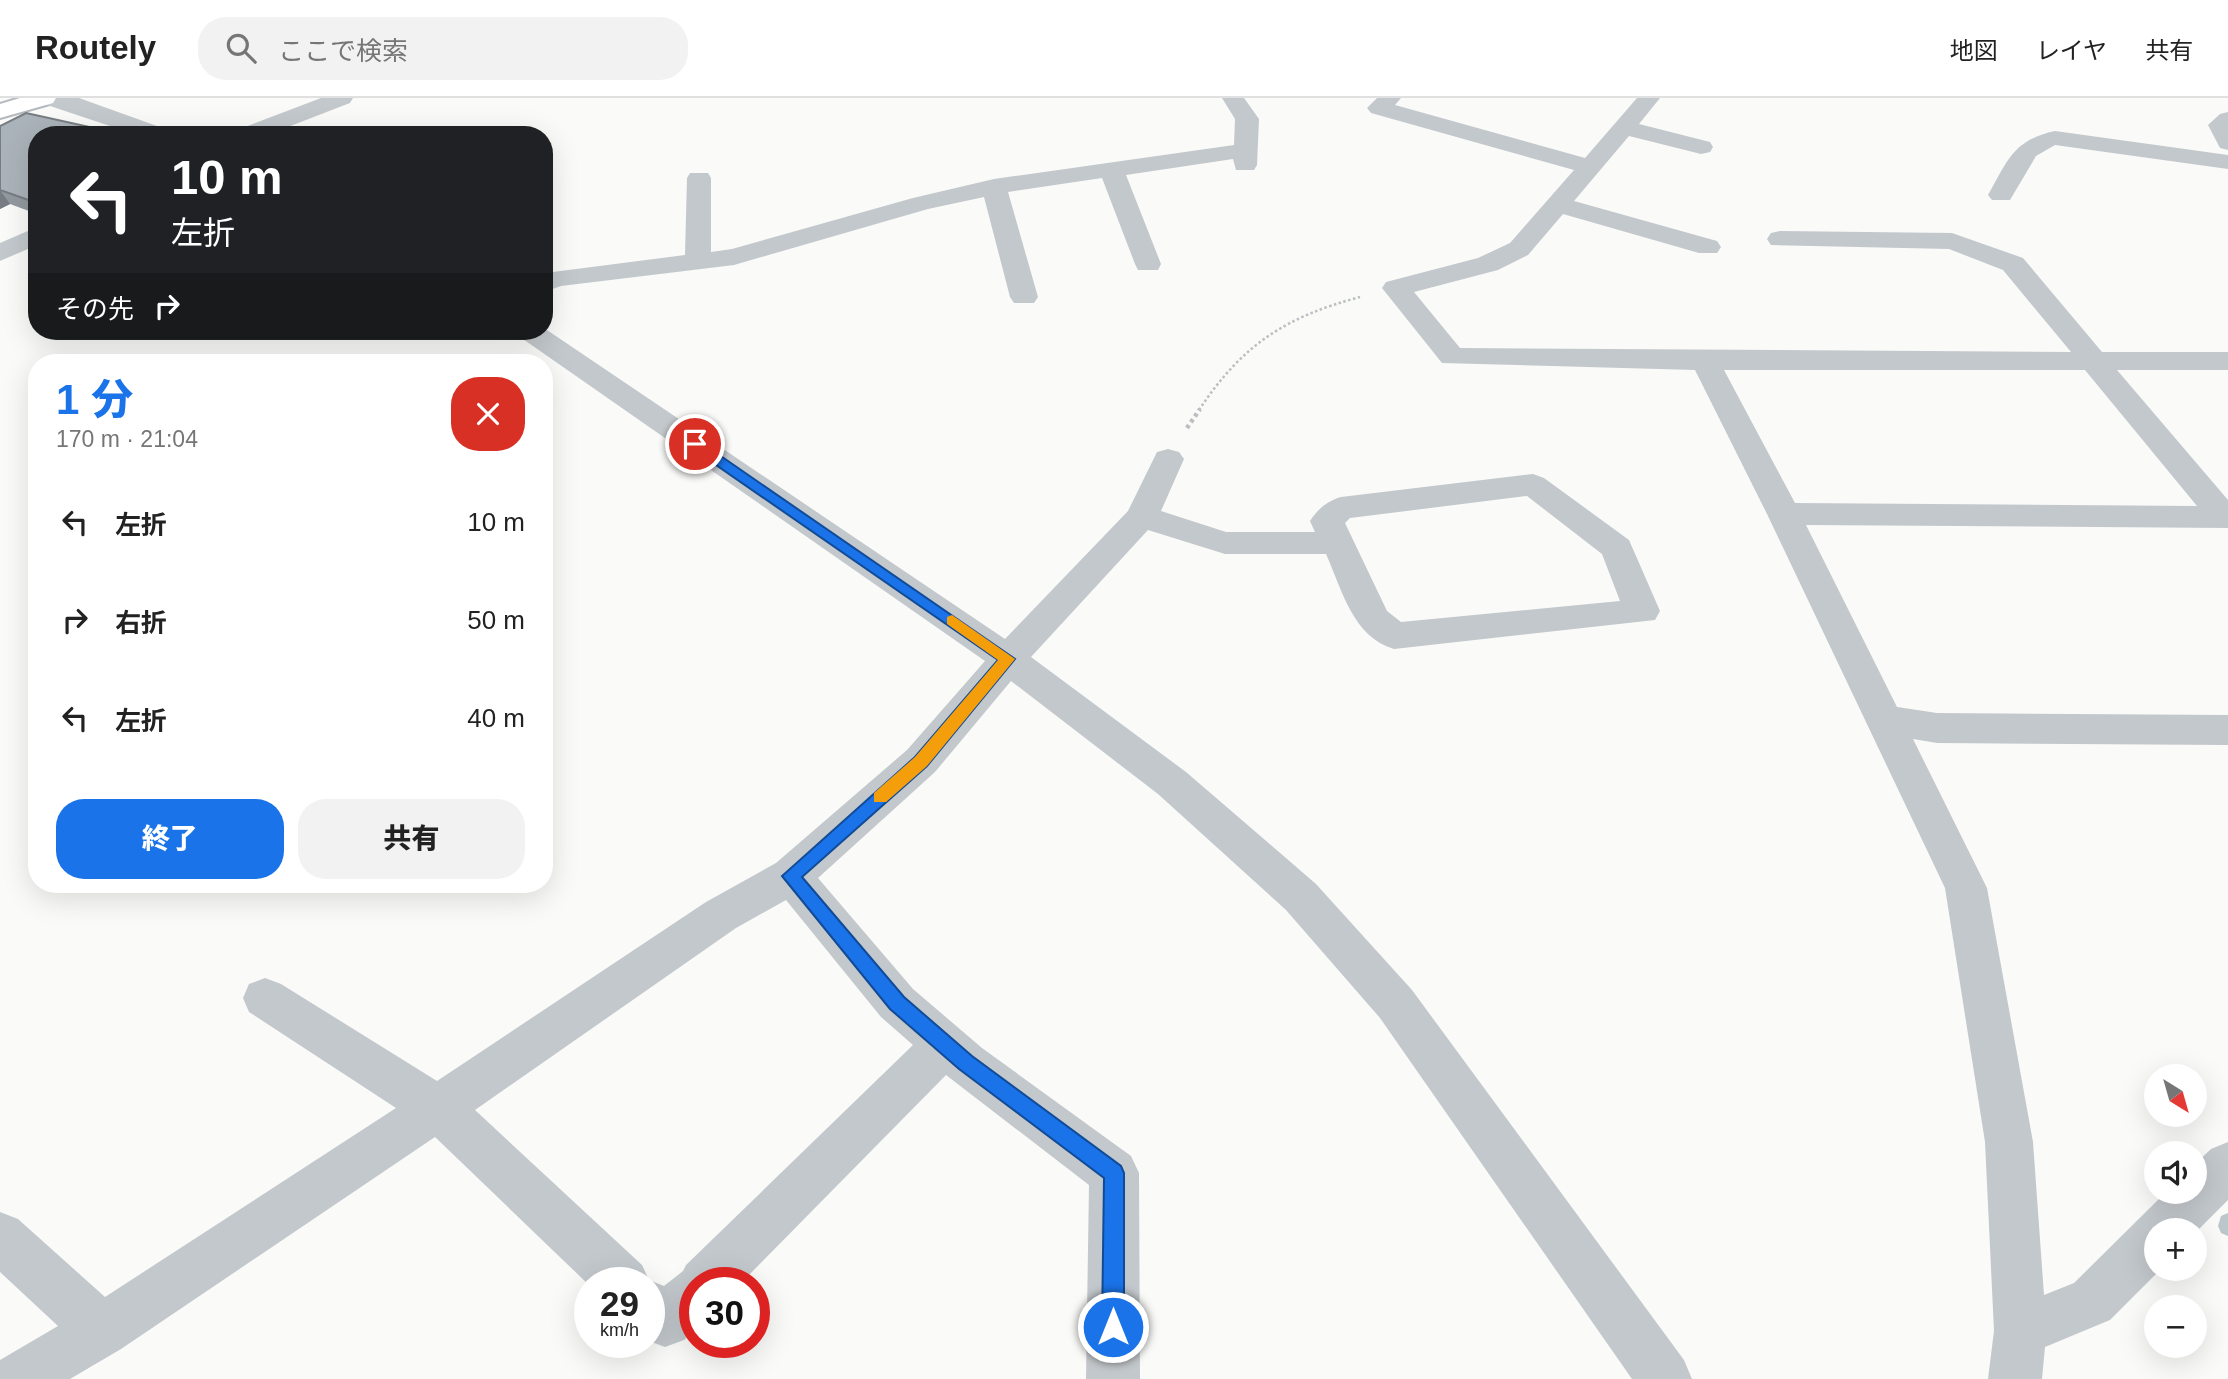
<!DOCTYPE html>
<html lang="ja">
<head>
<meta charset="utf-8">
<style>
  :root { --surface:#fff; --page:#f2f2f2; --text:#222; --muted:#767676; --line:#e0e0e0; --accent:#1a73e8 }
  body { margin:0; font-family:Arial,"Noto Sans JP",sans-serif; background:var(--page); color:var(--text); height:100vh; display:flex; flex-direction:column; font-size:26px; white-space:nowrap }
  * { box-sizing:border-box; margin:0 }
  p { font-size:23px; color:var(--muted) }
  .icon { flex:none; width:38px; height:38px; fill:none; stroke:currentColor; stroke-width:2; stroke-linecap:round; stroke-linejoin:round }
  .map { position:relative; flex:1; overflow:hidden }
  .drawer { position:absolute; left:28px; top:256px; width:525px; height:539px; display:flex; flex-direction:column; background:var(--surface); border-radius:28px; box-shadow:0 7px 28px #0002 }
  .drawer>* { flex:none }
  .top-card { position:absolute; left:28px; top:28px; width:525px; height:214px; border-radius:28px; box-shadow:0 7px 28px #0002; background:#202124; color:#fff; overflow:hidden }
  .needle { width:46px; rotate:143deg }
  .controls { position:absolute; left:2144px; top:966px; display:grid; gap:14px }
  .controls a { display:grid; place-items:center; width:63px; height:63px; border-radius:50%; background:var(--surface); box-shadow:0 7px 28px #0002; font-size:35px }
  .speed { position:absolute; left:574px; top:1169px; display:flex; gap:14px; font-size:35px; font-weight:700; text-align:center }
  .speed>* { display:grid; place-content:center; width:91px; height:91px; border-radius:50%; background:var(--surface); box-shadow:0 7px 28px #0002; line-height:1 }
  .speed small { font-size:18px; font-weight:400 }
  .speed .limit { border:10px solid #d22; background:#fff; color:#111 }
  .pin { position:absolute; display:grid; place-items:center; width:60px; height:60px; color:#fff; margin:-30px; border:4px solid #fff; border-radius:50%; box-shadow:0 2px 7px #0007 }
  .me { position:absolute; width:77px; margin:-38px; rotate:0deg; stroke-linejoin:round; filter:drop-shadow(0 0 5px #0008) }
  .turn { display:flex; align-items:center; gap:24px; height:147px; padding:0 28px; font-size:32px }
  .turn .icon { width:91px; height:91px; stroke-width:2.5 }
  .turn b { display:block; font-size:49px; line-height:60px }
  .then { display:flex; align-items:center; height:66px; padding:0 28px; background:#0003; gap:14px; font-size:26px }
  .round { display:grid; place-items:center; flex:none; width:74px; height:74px; border-radius:28px; background:var(--page) }
  .overview { display:flex; align-items:center; justify-content:space-between; height:119px; padding:0 28px }
  h1 { font-size:42px; font-weight:800; line-height:52px; color:var(--accent) }
  .action { display:flex; gap:14px; margin-top:auto; padding:14px 28px }
  .action a { flex:1; height:80px; border-radius:28px; background:var(--accent); color:#fff; font-size:28px; font-weight:800; line-height:80px; text-align:center }
  .action a+a { background:var(--page); color:var(--text) }
  ul { padding:0; list-style:none }
  li { display:flex; align-items:center; gap:21px; height:98px; padding:0 28px }
  li div { flex:1 }
  li b { display:block; font-size:26px }
  li em { font-style:normal }
  header { display:flex; align-items:center; gap:42px; box-sizing:border-box; height:98px; padding:0 35px; background:var(--surface); border-bottom:2px solid var(--line) }
  header strong { font-size:33px }
  nav { display:flex; gap:38px; margin-inline-start:auto; font-size:24px }
  .search { width:490px; height:63px; background:var(--page); display:flex; align-items:center; gap:18px; box-sizing:border-box; padding:0 24px; border-radius:28px; color:var(--muted); font-size:26px }
  .map>svg:first-child { display:block }
  .lines { fill:none; stroke-linecap:round; stroke-linejoin:round }
  .stream { fill:#bbc7cb; fill-rule:evenodd }
  .trunk-casing { stroke:#b4b9bd; stroke-width:4 }
  .path-far1 { stroke:#bbbfc2; stroke-width:2.5; stroke-dasharray:2.5 2.5; stroke-linecap:butt }
  .path { stroke:#bbbfc2; stroke-width:4.5; stroke-dasharray:3.5 3.5; stroke-linecap:butt }
  .minor { fill:#c3c8cc; fill-rule:evenodd }
  .trunk { fill:#fff; fill-rule:evenodd }
  .wall { fill:#929a9f }
  .shaded-wall { fill:#777d82 }
  .building { fill:#aab3b9; stroke:#777d82; stroke-width:2 }
  .route { fill:#1a73e8; stroke:#114b97; stroke-width:2 }
  .slow { fill:#f59e0b }
</style>
</head>
<body>
<header>
<strong>Routely</strong>
<div class="search"><svg class="icon" aria-label="search" viewBox="0 0 24 24"><circle cx="10" cy="10" r="6"/><path d="M15 15l6 6"/></svg>ここで検索</div>
<nav><a>地図</a><a>レイヤ</a><a>共有</a></nav>
</header>
<div class="map">
<svg width="2228" height="1281" viewBox="0 0 2228 1281">
  <rect width="100%" height="100%" fill="#fafaf8"/>
  <g class="lines">
    <polygon class="stream" points="2228,1115 2228,1138 2221,1135 2218,1128 2221,1118"/>
    <g class="trunk-casing">
      <polygon id="trunk" points="20,0 56,0 53,5 0,20 0,6"/>
    </g>
    <path class="path-far1" d="M1199,312C1242,247 1285,219 1360,199"/>
    <polyline class="path" points="1187,330 1200,311"/>
    <g class="minor">
      <polygon points="38,0 79,0 168,32 172,37 137,37 41,5"/>
      <polygon points="321,0 353,0 350,5 267,37 233,37 237,32"/>
      <polygon points="1222,0 1244,0 1259,21 1257,67 1254,72 1236,72 1233,61 1126,77 1161,166 1158,172 1138,172 1135,166 1102,80 1008,94 1038,199 1034,205 1014,205 1010,199 984,99 928,111 734,167 561,188 544,194 545,175 685,157 687,80 690,75 708,75 711,80 711,154 732,151 913,100 994,81 1234,47 1235,21"/>
      <path d="M1377,0H1401L1395,7L1585,60L1637,0H1660L1639,26L1710,44L1713,49L1710,54L1701,56L1629,38L1574,103L1717,143L1721,149L1717,155H1699L1563,116L1528,157L1498,172L1414,194L1460,250L2071,254L2003,172L1949,151L1771,147L1767,141L1771,135L1780,133L1952,135L2023,160L2102,254H2228V272H2117L2228,402V430L1806,427L1897,609L1937,615L2228,617V647L1937,645L1913,641L1987,790L2033,1044L2044,1197L2074,1185L2166,1094H2194V1067L2211,1051L2228,1044V1102L2194,1136V1132H2156V1171H2161L2110,1222L2045,1249L2042,1281H1988L1994,1233L1985,1044L1945,790L1767,416L1695,272L1442,265L1382,190L1386,184L1478,160L1510,145L1574,72L1371,15L1367,10ZM1724,272H2085L2197,408L1795,405Z"/>
      <polygon points="2228,14 2228,52 2220,50 2208,27 2220,16"/>
      <path d="M2055,33L2228,57V71L2055,47L2036,58L2010,102H1992L1988,97C2008,62 2013,42 2055,33Z"/>
      <polygon points="37,129 37,147 0,163 0,145"/>
      <path d="M544,230L1005,541L1128,413L1157,354L1168,351L1179,354L1184,361L1161,413L1226,434H1315L1310,423C1318,411 1327,403 1341,399L1533,376L1544,380L1629,442L1660,513L1655,522L1394,551C1353,539 1342,492 1326,456H1225L1148,432L1031,559L1186,674L1316,786L1412,892L1684,1262L1692,1281H1632L1380,920L1286,812L1158,696L1011,583L935,674L818,780L913,891L982,950L1131,1058L1139,1075L1140,1281H1086L1089,1087L946,977L741,1185H695V1231L684,1242L665,1249L649,1243V1185H590V1188L435,1039L121,1251L70,1281H0V1262L58,1228L0,1174V1114L18,1121L105,1199L396,1010L249,914L243,900L249,886L265,880L281,886L437,983L706,804L776,765L907,652L985,563L520,239L516,233H544ZM1527,398L1602,456L1620,503L1401,524L1387,513L1345,425L1350,420ZM786,802L881,919L913,947L686,1167L683,1173L664,1188L649,1182L642,1167L475,1012L736,830Z"/>
    </g>
    <use href="#trunk" class="trunk"/>
  </g>
  <polygon class="wall" points="0,28 99,31 103,37 37,37 37,116 10,106 0,111"/>
  <g class="shaded-wall">
    <polygon points="99,31 103,37 87,37"/>
    <polygon points="0,92 10,106 0,111"/>
  </g>
  <polygon class="building" points="26,15 99,31 87,37 37,37 37,105 0,92 0,28"/>
  <polygon class="route" points="690,343 699,343 1015,561 927,668 802,779 904,899 972,958 1121,1068 1124,1075 1124,1229 1121,1237 1113,1240 1105,1237 1102,1229 1104,1080 959,971 890,911 782,778 915,659 998,562 690,349"/>
  <polygon class="slow" points="952,517 1015,561 927,668 886,704 874,704 874,695 915,659 998,562 947,526 947,519"/>
</svg>
<div class="controls">
<a><svg class="needle" viewBox="-14 -14 28 28"><path d="M0-13l5 13h-10z" fill="#e53935"/><path d="M0 13l5-13h-10z" fill="#767676"/></svg></a>
<a><svg class="icon" aria-label="sound" viewBox="0 0 24 24"><path d="M4 9h4l5-4v14l-5-4H4zM17 9q2 3 0 6"/></svg></a>
<a>+</a>
<a>−</a>
</div>
<div class="speed"><div>29<small>km/h</small></div><div class="limit">30</div></div>
<div class="pin" style="left:695px;top:346px;background:#d93025"><svg class="icon" aria-label="arrive" viewBox="0 0 24 24"><path d="M6 21V4h12l-3 4 3 4H6"/></svg></div>
<svg class="me" style="left:1113px;top:1229px" viewBox="-20 -20 40 40"><circle r="17" fill="#1a73e8" stroke="#fff" stroke-width="3"/><path d="M0-11L8 9 0 5-8 9z" fill="#fff"/></svg>
<div class="top-card">
<div class="turn"><svg class="icon" aria-label="left" viewBox="0 0 24 24"><path d="M17 20v-9H6M10 6l-5 5 5 5"/></svg><div><b>10 m</b>左折</div></div>
<div class="then">その先<svg class="icon" aria-label="right" viewBox="0 0 24 24"><path d="M7 20v-9h11M14 6l5 5-5 5"/></svg></div>
</div>
<section class="drawer">
<div class="overview"><div><h1>1 分</h1><p>170 m · 21:04</p></div><a class="round" style="background:#d93025;color:#fff"><svg class="icon" aria-label="close" viewBox="0 0 24 24"><path d="M6 6l12 12M18 6L6 18"/></svg></a></div>
<ul>
<li><svg class="icon" aria-label="left" viewBox="0 0 24 24"><path d="M17 20v-9H6M10 6l-5 5 5 5"/></svg><div><b>左折</b></div><em>10 m</em></li>
<li><svg class="icon" aria-label="right" viewBox="0 0 24 24"><path d="M7 20v-9h11M14 6l5 5-5 5"/></svg><div><b>右折</b></div><em>50 m</em></li>
<li><svg class="icon" aria-label="left" viewBox="0 0 24 24"><path d="M17 20v-9H6M10 6l-5 5 5 5"/></svg><div><b>左折</b></div><em>40 m</em></li>
</ul>
<div class="action"><a>終了</a><a>共有</a></div>
</section>
</div>
</body>
</html>
